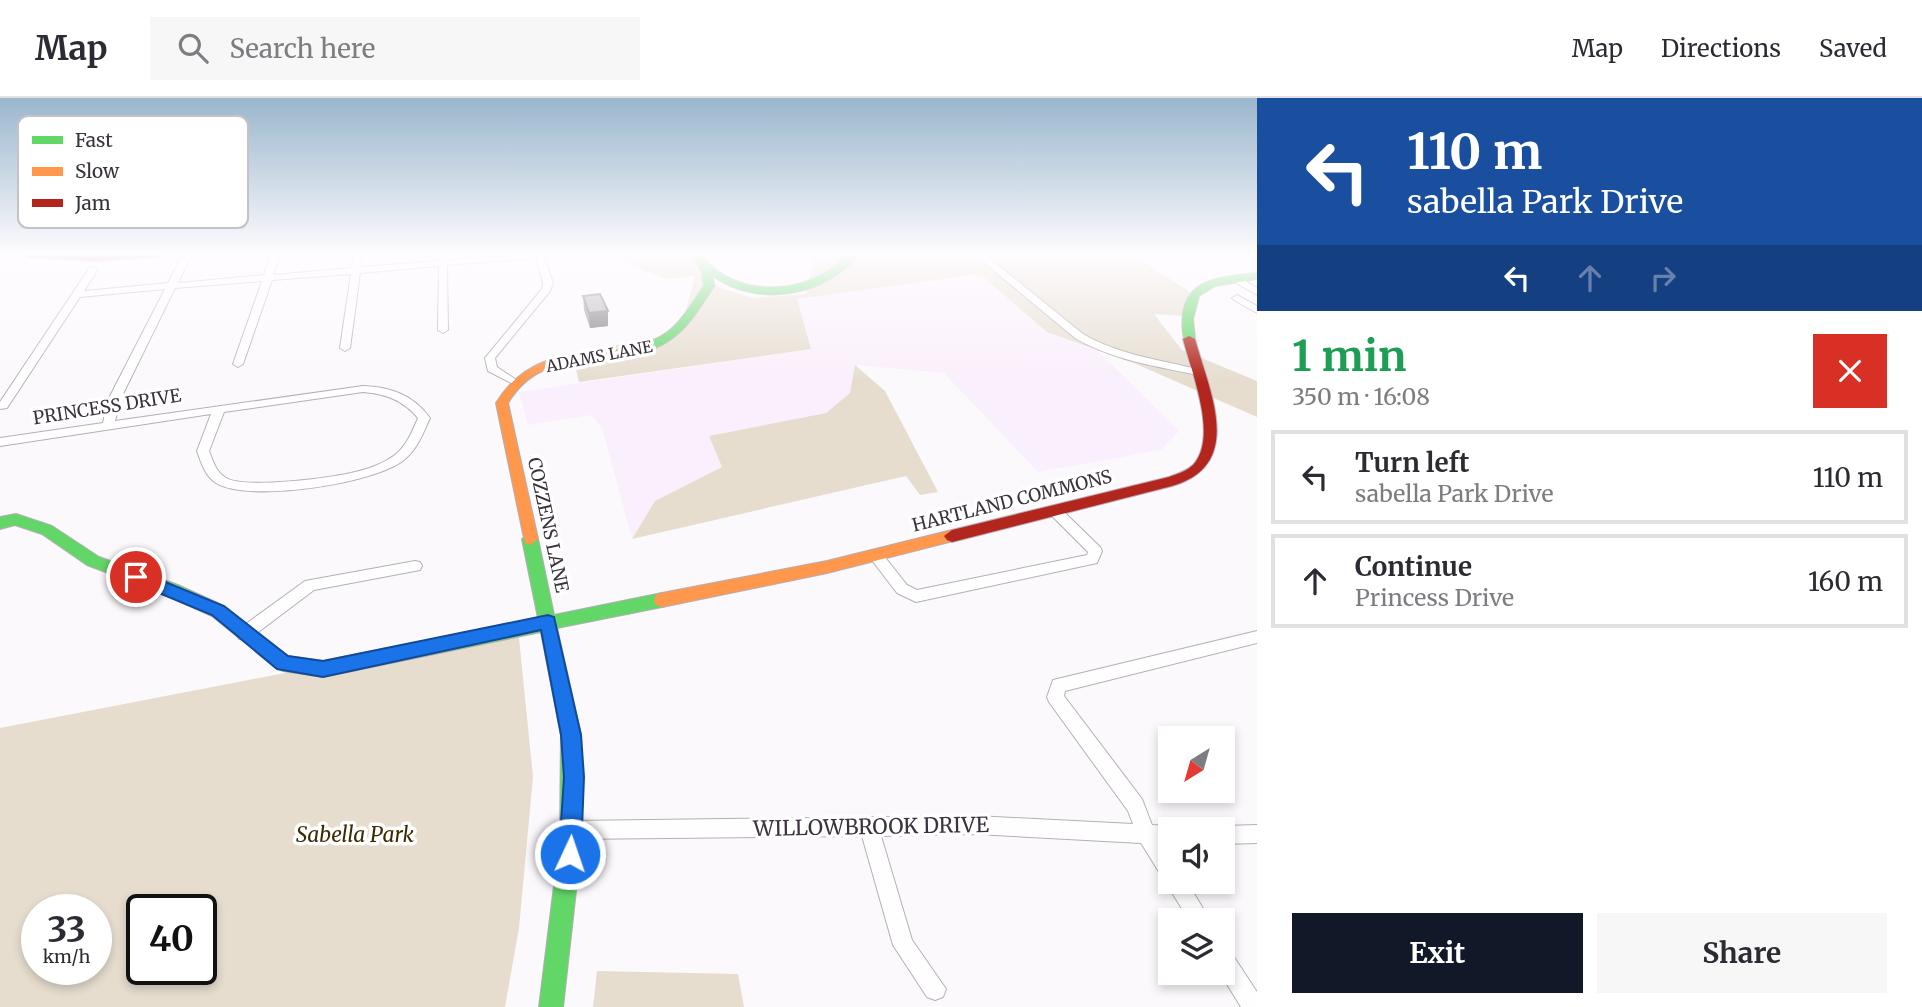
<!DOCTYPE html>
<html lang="en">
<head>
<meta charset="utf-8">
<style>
  :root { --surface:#fff; --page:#f7f7f7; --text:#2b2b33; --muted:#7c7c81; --line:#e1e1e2; --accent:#111827 }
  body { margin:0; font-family:Merriweather,serif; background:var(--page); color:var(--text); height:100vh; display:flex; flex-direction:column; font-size:26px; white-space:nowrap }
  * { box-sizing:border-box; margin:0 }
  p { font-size:23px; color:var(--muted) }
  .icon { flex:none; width:38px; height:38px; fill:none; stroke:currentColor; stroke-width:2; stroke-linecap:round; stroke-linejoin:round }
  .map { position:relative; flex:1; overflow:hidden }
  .panel { display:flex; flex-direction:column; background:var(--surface); width:665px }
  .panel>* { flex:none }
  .top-card { background:#1a4fa0; color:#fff; overflow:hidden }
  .needle { width:46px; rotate:217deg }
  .controls { position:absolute; left:1158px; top:628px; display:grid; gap:14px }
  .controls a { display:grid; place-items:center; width:77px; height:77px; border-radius:0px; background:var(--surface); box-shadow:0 4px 10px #0003; font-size:35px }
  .speed { position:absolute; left:21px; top:796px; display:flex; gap:14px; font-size:35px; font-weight:700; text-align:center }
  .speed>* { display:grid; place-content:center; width:91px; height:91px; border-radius:50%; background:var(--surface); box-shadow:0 4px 10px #0003; line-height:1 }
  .speed small { font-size:18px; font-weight:400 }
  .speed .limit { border:4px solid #111; border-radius:10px; background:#fff; color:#111 }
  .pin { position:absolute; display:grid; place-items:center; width:60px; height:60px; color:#fff; margin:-30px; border:4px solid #fff; border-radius:50%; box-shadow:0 2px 7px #0007 }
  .me { position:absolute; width:77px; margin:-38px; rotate:3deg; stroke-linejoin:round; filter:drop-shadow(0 0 5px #0008) }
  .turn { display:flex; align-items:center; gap:24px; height:147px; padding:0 35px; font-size:32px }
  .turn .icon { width:91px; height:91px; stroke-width:2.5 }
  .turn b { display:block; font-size:49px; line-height:60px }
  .lanes { display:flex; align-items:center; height:66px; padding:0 35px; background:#0003; justify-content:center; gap:35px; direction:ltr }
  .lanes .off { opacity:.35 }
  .round { display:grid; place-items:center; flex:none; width:74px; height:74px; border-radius:0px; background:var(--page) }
  .head { display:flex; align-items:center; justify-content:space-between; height:119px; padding:0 35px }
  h1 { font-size:42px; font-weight:700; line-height:52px; color:#1e9e55 }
  .button { display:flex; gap:14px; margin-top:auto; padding:14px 35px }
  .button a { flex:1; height:80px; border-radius:0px; background:var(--accent); color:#fff; font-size:28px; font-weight:700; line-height:80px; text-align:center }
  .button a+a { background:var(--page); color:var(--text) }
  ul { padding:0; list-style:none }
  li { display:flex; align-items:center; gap:21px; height:94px; margin:0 14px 10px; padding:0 21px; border:4px solid var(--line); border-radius:0px }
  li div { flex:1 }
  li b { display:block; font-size:26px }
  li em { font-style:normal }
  header { display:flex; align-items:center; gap:42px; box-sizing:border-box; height:98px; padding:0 35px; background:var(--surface); border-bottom:2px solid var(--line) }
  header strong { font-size:33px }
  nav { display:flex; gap:38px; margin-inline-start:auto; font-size:24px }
  .search { width:490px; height:63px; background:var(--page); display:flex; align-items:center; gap:18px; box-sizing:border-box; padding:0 24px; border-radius:0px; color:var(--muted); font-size:26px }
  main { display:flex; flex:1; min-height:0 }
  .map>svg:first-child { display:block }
  .built { fill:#faeffc }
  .green { fill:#e6ddcf; fill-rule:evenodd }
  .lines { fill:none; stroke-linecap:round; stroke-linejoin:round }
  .street-casing { stroke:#b4afb6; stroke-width:2 }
  .fast-casing { stroke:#b4afb6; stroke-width:2 }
  .slow-casing { stroke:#b4afb6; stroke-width:2 }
  .jam-casing { stroke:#b4afb6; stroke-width:2 }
  .street { fill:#fffeff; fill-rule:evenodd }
  .fast { fill:#63d668; fill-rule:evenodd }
  .slow { fill:#ff974d; fill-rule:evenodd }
  .jam { fill:#b3261e; fill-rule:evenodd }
  .wall { fill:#9e999f }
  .shaded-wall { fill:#817d82 }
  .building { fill:#b8b2b9; stroke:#817d82; stroke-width:2 }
  .route { fill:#1a73e8; stroke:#114b97; stroke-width:2 }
  .labels { text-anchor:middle; stroke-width:7; stroke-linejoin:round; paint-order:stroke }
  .far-street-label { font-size:16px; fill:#3a323c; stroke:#fff }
  .street-label { font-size:18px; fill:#3a323c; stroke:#fff }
  .near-street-label { font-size:21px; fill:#3a323c; stroke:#fff }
  .near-park-label { font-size:21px; font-style:italic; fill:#3c2a00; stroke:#fff }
  .key { fill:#fff; stroke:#c4c2c4; stroke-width:2 }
  .key-label { font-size:19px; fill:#3a323c }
</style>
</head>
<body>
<header>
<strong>Map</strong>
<div class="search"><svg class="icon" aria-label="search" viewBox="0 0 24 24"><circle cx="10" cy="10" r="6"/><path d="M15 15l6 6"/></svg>Search here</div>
<nav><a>Map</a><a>Directions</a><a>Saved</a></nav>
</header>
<main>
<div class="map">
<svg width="1257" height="909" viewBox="0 0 1257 909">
  <rect width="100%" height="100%" fill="#fcf9fd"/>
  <polygon class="built" points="980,176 1047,234 1099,254 1179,333 1161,352 1038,374 944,275 856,267 850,295 826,315 709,338 722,369 655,403 632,441 602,330 591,317 528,327 519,294 810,251 797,201"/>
  <g class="green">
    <polygon points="622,156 692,156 718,189 753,200 806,196 813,164 798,156 1131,156 1190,194 1183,218 1154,216 1182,252 1257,283 1257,319 1136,266 1047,234 980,176 797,201 811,251 579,284 572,255 680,235 695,178 665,181 628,166"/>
    <polygon points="855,267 885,293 938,394 920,397 906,378 632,441 655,403 722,369 709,338 826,315 850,295"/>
    <path d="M518,530L533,679L519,830L505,909H0V630ZM37,812H96V872H37ZM142,812H201V872H142Z"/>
    <polygon points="597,873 738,876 744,909 593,909"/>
  </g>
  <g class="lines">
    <g class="street-casing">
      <g id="street">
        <path d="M183,156H192L178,185L264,177L271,156H280L273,177L352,170L354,156H362L361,169L439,163L440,156H446L447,162L543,156L553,185L550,193L495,260L497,269L518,283L513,286L488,273L485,260L542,191L543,185L536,160L447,167L448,232L443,235L438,232L439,168L360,175L350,250L345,253L340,250L351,176L272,182L243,266L238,269L233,266L262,183L175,190L120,302L115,323L363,288C391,289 413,297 430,320C423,335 418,350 405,361C377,386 247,405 216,385C205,378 201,364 197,353L211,316L0,348V340L103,325L108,302L165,191L80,199L7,310L0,311V304L90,169L98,171L84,193L168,185ZM363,294C386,296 403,302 418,320C412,334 407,347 395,357C384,365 369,371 355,374C332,380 245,391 226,380C216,374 213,363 209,353L224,314Z"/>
        <path d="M974,156H984L1083,236C1119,257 1161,262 1201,272L1202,274L1197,277C1156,268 1112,262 1075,240Z"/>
        <polygon points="1233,179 1239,179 1257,190 1257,197 1233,183"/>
        <polygon points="1237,197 1257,208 1257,215 1234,202 1232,200"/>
        <polygon points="1055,408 1060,410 1100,449 1102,453 1097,465 916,504 897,495 868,457 870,453 880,453 907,487 917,492 1087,457 1088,454 1050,416 1048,413"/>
        <polygon points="415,463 420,464 422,468 420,472 314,492 249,541 244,542 239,541 236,536 239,531 305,483"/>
        <polygon points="1257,533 1257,545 1065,593 1064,598 1142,701 1152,727 1171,728 1178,730 1171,732 1171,746 1163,746 1171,758 1171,784 1187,784 1210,822 1189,822 1141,745 976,736 881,738 912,842 946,891 943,899 935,902 927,899 893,847 862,738 572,741 565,739 563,732 565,725 572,723 976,718 1133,726 1128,713 1049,604 1047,599 1053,582"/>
        <polygon points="1257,727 1257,745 1223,746 1223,732 1216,732 1223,728"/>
        <polygon points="1223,850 1230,853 1257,894 1257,909 1241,909 1220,875 1223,875"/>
      </g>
    </g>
    <g class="fast-casing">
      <g id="fast">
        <polygon points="128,156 147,156 129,160"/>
        <path d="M691,156H701C735,204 813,197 848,156H859C825,199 757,210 713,178L714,188C694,220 678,246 640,255C631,257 621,260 613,259V253C669,241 672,236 704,188L702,174Z"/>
        <path d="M1257,175V181L1215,188L1199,198L1193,221L1195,241L1185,243C1182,235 1182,225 1183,216C1188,178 1226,179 1257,175Z"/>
        <polygon points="16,416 52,428 99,459 178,487 224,508 287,558 323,563 538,520 522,441 530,435 538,441 554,517 662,495 668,497 670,502 668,507 662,509 557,530 581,637 582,739 563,909 539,909 560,739 561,637 541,534 323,579 283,573 277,570 212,518 166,497 87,467 42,436 15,427 0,431 0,419"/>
      </g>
    </g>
    <g class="slow-casing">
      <g id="slow">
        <path d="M617,252L621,253V259C575,268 537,258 508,305L538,441L530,447L525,445L496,305C526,257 565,257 617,252Z"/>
        <polygon points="952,432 960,438 957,442 827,475 662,509 656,507 654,502 656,497 662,495 827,463"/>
      </g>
    </g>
    <g class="jam-casing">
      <g id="jam">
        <polygon points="23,156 166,156 161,159 94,163 28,159"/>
        <path d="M1189,238L1195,241C1209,293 1246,367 1172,388L952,444L947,442L944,438L952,432L1169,379C1177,376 1187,373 1193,367C1219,339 1191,273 1183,241Z"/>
      </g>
    </g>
    <use href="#street" class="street"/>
    <use href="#fast" class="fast"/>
    <use href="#slow" class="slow"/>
    <use href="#jam" class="jam"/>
  </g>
  <polygon class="wall" points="583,198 608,228 590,230 584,212"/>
  <polygon class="shaded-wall" points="608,213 608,228 590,230 589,215"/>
  <polygon class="building" points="600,196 608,213 589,215 583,198"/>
  <linearGradient id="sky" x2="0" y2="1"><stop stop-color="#9ab6cd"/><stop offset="0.55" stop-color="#fefcfe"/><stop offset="1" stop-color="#fefcfe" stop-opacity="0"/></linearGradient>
  <rect width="1257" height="284" fill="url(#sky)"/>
  <polygon class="route" points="136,472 224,508 288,558 323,563 548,517 554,519 581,637 584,679 581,756 578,764 570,767 562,764 559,756 564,679 561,637 541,532 323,579 277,571 212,517 130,483 128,479 130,474"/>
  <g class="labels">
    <g class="far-street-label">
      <text transform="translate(599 258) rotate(-11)" y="6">ADAMS LANE</text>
    </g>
    <g class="street-label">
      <text transform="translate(107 309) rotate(-9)" y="6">PRINCESS DRIVE</text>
      <text transform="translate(1012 403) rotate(-14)" y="6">HARTLAND COMMONS</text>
      <text transform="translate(548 427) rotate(78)" y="6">COZZENS LANE</text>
    </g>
    <g class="near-street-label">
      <text transform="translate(871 729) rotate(-1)" y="7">WILLOWBROOK DRIVE</text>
    </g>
    <g class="near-park-label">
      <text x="355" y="744">Sabella Park</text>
    </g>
  </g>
  <rect x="18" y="18" width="230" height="112" rx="10" class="key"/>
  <rect x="32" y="38" width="31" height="8" fill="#63d668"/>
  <rect x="32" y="69" width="31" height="9" fill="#ff974d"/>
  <rect x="32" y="101" width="31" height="8" fill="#b3261e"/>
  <g class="key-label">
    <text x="75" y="49">Fast</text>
    <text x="75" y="80">Slow</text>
    <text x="75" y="112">Jam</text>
  </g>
</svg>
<div class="controls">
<a><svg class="needle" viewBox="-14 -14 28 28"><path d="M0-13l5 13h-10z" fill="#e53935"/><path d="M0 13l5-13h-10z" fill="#7c7c81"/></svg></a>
<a><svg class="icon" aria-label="sound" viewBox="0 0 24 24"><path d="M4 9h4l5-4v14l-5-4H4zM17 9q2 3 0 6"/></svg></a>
<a><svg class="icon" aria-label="layers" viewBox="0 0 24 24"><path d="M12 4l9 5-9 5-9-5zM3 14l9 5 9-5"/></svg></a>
</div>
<div class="speed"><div>33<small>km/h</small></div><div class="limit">40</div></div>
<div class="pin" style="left:136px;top:479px;background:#d93025"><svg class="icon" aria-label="arrive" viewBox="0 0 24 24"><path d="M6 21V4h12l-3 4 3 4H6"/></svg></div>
<svg class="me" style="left:570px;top:756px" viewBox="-20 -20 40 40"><circle r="17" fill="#1a73e8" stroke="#fff" stroke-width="3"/><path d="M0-11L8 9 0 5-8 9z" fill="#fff"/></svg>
</div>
<section class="panel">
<div class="top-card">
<div class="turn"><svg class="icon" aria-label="left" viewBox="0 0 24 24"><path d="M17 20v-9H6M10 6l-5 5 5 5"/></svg><div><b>110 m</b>sabella Park Drive</div></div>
<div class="lanes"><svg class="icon" aria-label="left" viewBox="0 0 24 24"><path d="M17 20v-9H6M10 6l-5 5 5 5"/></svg><svg class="icon off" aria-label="ahead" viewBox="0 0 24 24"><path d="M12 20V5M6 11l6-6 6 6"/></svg><svg class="icon off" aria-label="right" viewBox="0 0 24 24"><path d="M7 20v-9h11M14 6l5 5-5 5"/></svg></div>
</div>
<div class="head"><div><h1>1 min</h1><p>350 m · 16:08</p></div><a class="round" style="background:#d93025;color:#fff"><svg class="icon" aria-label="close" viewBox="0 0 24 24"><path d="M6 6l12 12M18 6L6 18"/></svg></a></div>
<ul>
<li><svg class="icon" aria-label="left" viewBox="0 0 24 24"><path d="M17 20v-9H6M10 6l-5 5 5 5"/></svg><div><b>Turn left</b><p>sabella Park Drive</p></div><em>110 m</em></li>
<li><svg class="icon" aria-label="ahead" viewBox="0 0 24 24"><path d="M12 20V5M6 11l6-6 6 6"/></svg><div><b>Continue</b><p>Princess Drive</p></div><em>160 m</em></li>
</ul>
<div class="button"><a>Exit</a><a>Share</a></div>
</section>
</main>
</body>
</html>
